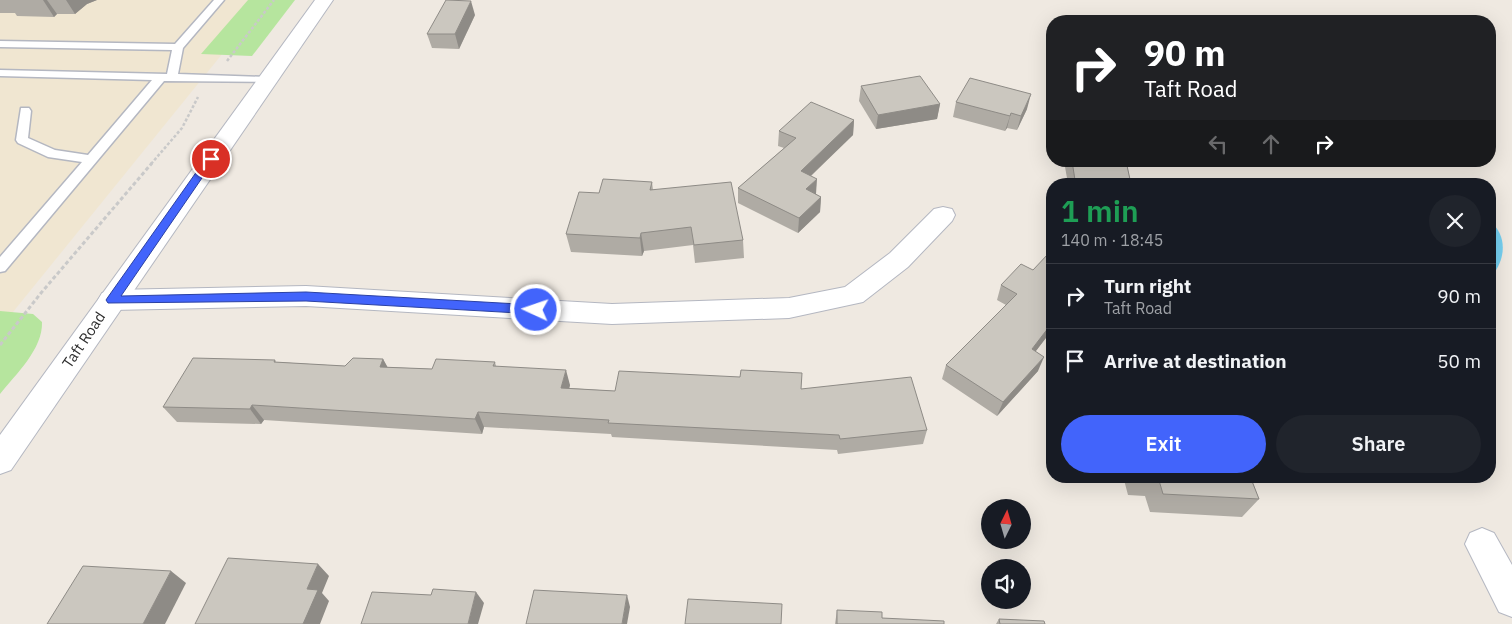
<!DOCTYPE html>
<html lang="en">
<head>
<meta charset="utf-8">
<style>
  :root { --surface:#171b24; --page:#20242c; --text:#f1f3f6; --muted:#9ea1a6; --line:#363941; --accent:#4264fb }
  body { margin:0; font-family:"IBM Plex Sans",sans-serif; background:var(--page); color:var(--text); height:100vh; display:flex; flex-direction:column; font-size:19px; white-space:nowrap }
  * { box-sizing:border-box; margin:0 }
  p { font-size:16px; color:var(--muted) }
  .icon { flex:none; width:28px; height:28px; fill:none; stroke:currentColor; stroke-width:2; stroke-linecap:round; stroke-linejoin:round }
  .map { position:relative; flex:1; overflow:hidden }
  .drawer { position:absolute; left:1046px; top:178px; width:450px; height:305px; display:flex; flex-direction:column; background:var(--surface); border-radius:20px; box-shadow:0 5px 20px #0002 }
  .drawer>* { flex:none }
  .banner { position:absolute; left:1046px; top:15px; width:450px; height:152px; border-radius:20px; box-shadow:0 5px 20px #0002; background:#202124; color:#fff; overflow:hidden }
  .needle { width:32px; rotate:5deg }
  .buttons { position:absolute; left:981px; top:499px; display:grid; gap:10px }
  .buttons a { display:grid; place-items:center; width:50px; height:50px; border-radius:50%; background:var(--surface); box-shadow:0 5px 20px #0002; font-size:25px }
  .pin { position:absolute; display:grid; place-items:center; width:42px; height:42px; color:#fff; margin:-21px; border:2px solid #fff; border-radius:50%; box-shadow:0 1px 5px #0007 }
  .me { position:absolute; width:55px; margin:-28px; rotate:273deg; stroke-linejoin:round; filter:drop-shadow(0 0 4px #0008) }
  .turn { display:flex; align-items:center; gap:18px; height:105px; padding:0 15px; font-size:22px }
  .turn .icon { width:65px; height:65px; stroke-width:2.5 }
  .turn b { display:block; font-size:35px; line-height:42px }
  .lanes { display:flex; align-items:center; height:48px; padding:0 15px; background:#0003; justify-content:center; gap:25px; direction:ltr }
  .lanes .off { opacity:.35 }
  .round { display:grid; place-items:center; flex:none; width:52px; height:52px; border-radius:26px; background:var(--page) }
  .headline { display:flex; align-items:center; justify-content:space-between; height:85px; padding:0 15px }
  h1 { font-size:30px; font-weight:600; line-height:38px; color:#1e9e55 }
  .action { display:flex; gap:10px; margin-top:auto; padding:10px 15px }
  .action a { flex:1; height:58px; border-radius:30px; background:var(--accent); color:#fff; font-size:20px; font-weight:600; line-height:58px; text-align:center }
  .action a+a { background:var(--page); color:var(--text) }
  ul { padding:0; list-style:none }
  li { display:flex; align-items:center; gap:15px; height:65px; padding:0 15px; border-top:1px solid var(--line) }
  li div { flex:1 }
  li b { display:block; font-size:19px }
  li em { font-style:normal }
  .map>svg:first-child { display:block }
  .education { fill:#f0e6d1 }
  .green { fill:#b6e59e }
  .water { fill:#75cff0 }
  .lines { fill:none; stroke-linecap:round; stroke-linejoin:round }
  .service-casing { stroke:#b4b7c1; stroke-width:3 }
  .minor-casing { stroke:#b4b7c1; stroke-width:2 }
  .tertiary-casing { stroke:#b4b7c1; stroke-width:2 }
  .path-far1 { stroke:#c9c9c9; stroke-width:2.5; stroke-dasharray:3 2; stroke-linecap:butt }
  .path { stroke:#c9c9c9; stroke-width:3; stroke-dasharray:4 2.5; stroke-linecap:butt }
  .service { fill:#fff; fill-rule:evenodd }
  .minor { fill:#fff; fill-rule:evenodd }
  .tertiary { fill:#fff; fill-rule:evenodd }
  .wall { fill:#afaba4 }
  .shaded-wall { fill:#8e8b86 }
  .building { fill:#cbc7bf; stroke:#8e8b86 }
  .route { fill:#4264fb; stroke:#2b41a3 }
  .labels { text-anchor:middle; stroke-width:5; stroke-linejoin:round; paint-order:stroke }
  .street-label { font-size:15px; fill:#2e2e2e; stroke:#fff }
</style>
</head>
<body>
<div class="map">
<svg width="1512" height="624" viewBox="0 0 1512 624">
  <rect width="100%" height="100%" fill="#efe9e1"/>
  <polygon class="education" points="0,0 266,0 0,328"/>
  <g class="green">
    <polygon points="248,0 295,0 252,56 201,54"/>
    <path d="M0,311L33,314L42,322C43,349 16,374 0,394Z"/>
  </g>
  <path class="water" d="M1490,221C1509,237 1505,262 1490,278Z"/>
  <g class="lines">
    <g class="service-casing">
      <polygon id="service" points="214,0 224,0 183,48 178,74 267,77 273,80 271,82 164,81 5,271 0,272 0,257 82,162 48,157 18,143 16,140 21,108 29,108 31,111 28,138 55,150 88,155 152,80 0,76 0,70 167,74 172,50 0,47 0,41 175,44"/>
    </g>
    <g class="minor-casing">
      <g id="minor">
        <polygon points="943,207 952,209 955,215 952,221 908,267 863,302 789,318 612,324 306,306 112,310 102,307 98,300 102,293 112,290 306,286 612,304 789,298 845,287 890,253 934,209"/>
        <polygon points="1482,528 1494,533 1512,565 1512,617 1499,612 1465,544 1470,533"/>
      </g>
    </g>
    <g class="tertiary-casing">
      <polygon id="tertiary" points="315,0 333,0 11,470 0,474 0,435"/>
    </g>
    <g class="path-far1">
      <polyline points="227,61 274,0"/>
      <polyline points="151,164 182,128 198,97"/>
    </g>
    <polyline class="path" points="0,345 41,293 152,163"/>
    <use href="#service" class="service"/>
    <use href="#minor" class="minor"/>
    <use href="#tertiary" class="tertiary"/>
  </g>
  <g class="wall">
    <polygon points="0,0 97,0 87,4 75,14 57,14 54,17 17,16 15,13 0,13"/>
    <polygon points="475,15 459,49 432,48 427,34"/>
    <polygon points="861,86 940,104 937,119 876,129 859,101"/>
    <polygon points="956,102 1027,109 1017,130 1007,128 1005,131 953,117"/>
    <polygon points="854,120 853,135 811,176 816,194 821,197 820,212 798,233 738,203 738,188 784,148 778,146 779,131"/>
    <polygon points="1064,161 1126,161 1131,184 1068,184"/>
    <polygon points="652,182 653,190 743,240 744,258 695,263 693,245 644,251 642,256 571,252 566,234 599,193"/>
    <polygon points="1052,257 1052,330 1035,352 1038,371 997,416 942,379 946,365 1006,305 997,300 1001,285 1033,270"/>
    <polygon points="383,359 387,367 432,369 495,362 496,366 570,385 569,388 615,391 801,389 927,430 923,444 838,454 837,450 612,437 611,434 484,427 482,434 264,420 261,424 177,422 163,407 275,360 276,362 345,366"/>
    <polygon points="1123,476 1250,476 1259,499 1242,517 1150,512 1145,496 1128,495"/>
    <polygon points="837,610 882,618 944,624 835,624"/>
    <polygon points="999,619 1045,624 996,624"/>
  </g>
  <g class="shaded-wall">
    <polygon points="43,0 47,0 57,14 54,17"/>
    <polygon points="66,0 97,0 87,4 75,14"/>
    <polygon points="471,1 475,15 459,49 455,34"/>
    <polygon points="1031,94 1027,109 1017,130 1021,116"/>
    <polygon points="940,104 937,119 876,129 878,115"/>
    <polygon points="1011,113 1007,128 1005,131"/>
    <polygon points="854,120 853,135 800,186 801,171"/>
    <polygon points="817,179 816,194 805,204 806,189"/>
    <polygon points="821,197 820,212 798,233 799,218"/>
    <polygon points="641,233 644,251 642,256 640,238"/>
    <polygon points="1052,323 1052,330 1026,364 1032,349"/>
    <polygon points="1044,357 1038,371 997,416 1003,402"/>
    <polygon points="383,359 392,375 380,367"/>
    <polygon points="566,370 570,385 566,403 561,388"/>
    <polygon points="252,405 264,420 261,424 250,409"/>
    <polygon points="478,412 484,427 482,434 475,419"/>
    <polygon points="318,564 329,576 322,593 329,601 320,624 303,624 307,589"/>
    <polygon points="171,571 186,583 165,624 143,624"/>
    <polygon points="476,592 484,603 478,624 468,624"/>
    <polygon points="627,595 630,607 627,624 622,624"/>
  </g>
  <g class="building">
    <polygon points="446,0 471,1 455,34 427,34"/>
    <polygon points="920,76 940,104 878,115 861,86"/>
    <polygon points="970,78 1031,94 1021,116 1011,113 1010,116 956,102"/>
    <polygon points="811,102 854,120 801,171 817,179 806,189 821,197 799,218 738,188 796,138 779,131"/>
    <polygon points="1072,161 1126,161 1131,184 1075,180"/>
    <polygon points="603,179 652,182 650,190 731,182 743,240 694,245 691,227 641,233 640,238 566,234 579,192 599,193"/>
    <polygon points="1048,254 1052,257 1052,323 1032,349 1044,357 1003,402 946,365 1017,294 1001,285 1021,264 1033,270"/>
    <polygon points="193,358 275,360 274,362 345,366 353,358 383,359 380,367 432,369 436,359 495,362 493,366 566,370 561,388 615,391 619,371 740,377 741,370 802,373 801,389 911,377 927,430 840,439 839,435 608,423 609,420 478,412 475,419 252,405 250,409 163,407"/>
    <polygon points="1141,476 1250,476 1259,499 1163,494 1158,477"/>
    <polygon points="228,558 318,564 307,589 318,590 303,624 195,624"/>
    <polygon points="83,566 171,571 143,624 47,624"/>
    <polygon points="433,589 476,592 468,624 361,624 372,592 431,595"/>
    <polygon points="534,590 627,595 622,624 526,624"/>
    <polygon points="688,599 782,604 781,624 685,624"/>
    <polygon points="837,610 882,612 882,618 944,621 944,624 837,624"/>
    <polygon points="999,619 1044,621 1045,624 1000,624"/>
  </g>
  <polygon class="route" points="211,156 215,159 121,296 306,292 536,305 541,310 536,314 306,301 108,303 106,300 108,297 207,157"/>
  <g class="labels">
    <g class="street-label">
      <text transform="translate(84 340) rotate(-56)" y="5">Taft Road</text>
    </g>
  </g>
</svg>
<div class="buttons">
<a><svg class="needle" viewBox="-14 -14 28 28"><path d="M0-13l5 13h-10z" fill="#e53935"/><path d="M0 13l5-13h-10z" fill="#9ea1a6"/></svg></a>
<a><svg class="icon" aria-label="sound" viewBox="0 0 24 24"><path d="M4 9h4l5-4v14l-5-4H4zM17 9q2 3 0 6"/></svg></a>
</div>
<div class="pin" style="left:211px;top:159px;background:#d93025"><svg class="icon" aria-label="arrive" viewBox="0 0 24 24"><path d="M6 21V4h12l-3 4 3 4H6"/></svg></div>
<svg class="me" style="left:536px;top:310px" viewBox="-20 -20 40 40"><circle r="17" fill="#4264fb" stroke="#fff" stroke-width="3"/><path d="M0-11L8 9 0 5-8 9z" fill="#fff"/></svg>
<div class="banner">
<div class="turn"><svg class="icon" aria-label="right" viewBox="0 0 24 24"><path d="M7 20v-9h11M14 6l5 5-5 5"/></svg><div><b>90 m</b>Taft Road</div></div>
<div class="lanes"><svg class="icon off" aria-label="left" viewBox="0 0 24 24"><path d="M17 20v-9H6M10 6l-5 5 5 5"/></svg><svg class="icon off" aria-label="ahead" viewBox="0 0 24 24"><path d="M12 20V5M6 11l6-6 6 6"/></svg><svg class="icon" aria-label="right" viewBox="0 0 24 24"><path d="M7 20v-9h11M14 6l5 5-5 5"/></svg></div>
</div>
<section class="drawer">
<div class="headline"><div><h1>1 min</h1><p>140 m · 18:45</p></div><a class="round"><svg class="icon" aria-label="close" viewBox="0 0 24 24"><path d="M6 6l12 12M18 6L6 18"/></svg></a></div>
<ul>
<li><svg class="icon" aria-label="right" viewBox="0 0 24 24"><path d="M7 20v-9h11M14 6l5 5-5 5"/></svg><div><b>Turn right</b><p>Taft Road</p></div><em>90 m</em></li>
<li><svg class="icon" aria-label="arrive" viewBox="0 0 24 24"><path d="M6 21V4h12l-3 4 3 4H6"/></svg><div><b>Arrive at destination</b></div><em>50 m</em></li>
</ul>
<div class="action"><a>Exit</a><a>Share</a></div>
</section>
</div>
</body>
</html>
